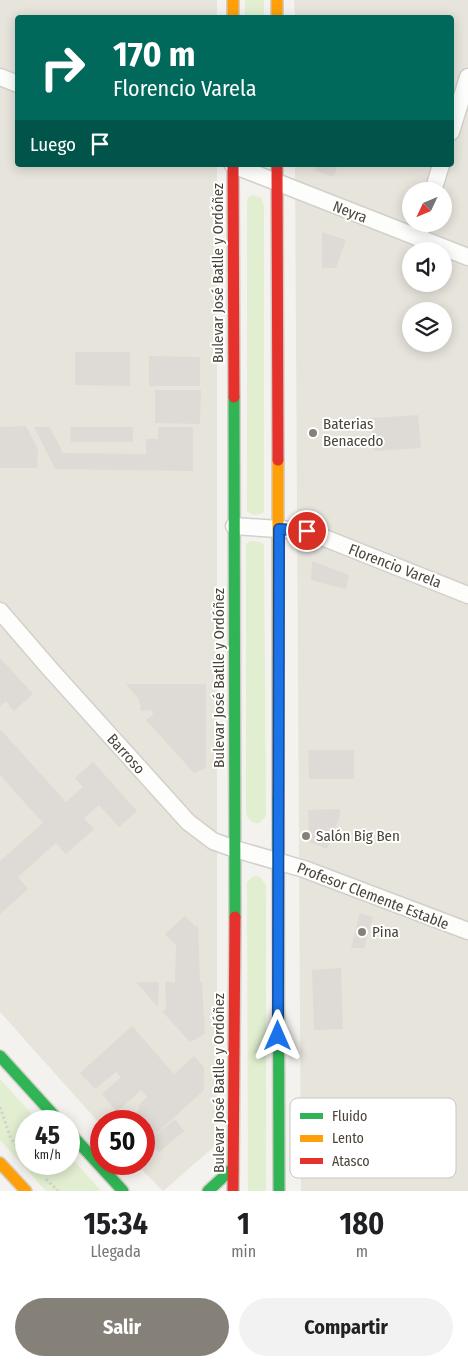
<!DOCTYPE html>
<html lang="es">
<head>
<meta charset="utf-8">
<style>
  :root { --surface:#fff; --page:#f2f2f2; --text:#202124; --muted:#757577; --accent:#868178 }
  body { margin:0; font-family:"Fira Sans Condensed",sans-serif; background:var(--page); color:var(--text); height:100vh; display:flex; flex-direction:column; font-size:19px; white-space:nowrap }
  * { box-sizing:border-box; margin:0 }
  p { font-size:16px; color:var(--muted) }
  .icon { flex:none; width:28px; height:28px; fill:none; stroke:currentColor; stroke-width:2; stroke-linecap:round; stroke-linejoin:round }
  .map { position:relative; height:1191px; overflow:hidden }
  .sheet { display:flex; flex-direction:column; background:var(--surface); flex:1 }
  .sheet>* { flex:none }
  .hud { position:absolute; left:15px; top:15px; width:439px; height:152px; border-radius:5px; box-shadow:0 2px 12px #0003; background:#00695c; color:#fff; overflow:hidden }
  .needle { width:32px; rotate:226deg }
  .tools { position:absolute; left:402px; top:182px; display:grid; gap:10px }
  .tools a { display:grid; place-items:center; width:50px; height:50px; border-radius:50%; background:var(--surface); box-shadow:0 2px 12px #0003; font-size:25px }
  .speed { position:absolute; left:15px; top:1110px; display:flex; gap:10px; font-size:25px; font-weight:700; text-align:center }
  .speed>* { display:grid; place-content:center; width:65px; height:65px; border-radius:50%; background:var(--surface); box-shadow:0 2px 12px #0003; line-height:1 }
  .speed small { font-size:12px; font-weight:400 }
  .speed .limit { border:8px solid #d22; background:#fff; color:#111 }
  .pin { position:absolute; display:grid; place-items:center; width:42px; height:42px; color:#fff; margin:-21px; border:2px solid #fff; border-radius:50%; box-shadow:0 1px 5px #0007 }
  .me { position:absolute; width:55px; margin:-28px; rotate:0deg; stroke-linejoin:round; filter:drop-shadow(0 0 4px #0008) }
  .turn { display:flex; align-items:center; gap:18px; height:105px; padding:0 15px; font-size:22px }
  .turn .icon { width:65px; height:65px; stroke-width:2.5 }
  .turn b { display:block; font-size:35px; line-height:42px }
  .then { display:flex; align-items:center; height:48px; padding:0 15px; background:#0003; gap:10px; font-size:19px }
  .eta { display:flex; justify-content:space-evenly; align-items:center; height:85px; text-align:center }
  .eta b { font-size:30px; font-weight:700; line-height:35px }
  .primary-button { display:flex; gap:10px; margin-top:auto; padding:10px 15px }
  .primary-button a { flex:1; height:58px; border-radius:30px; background:var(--accent); color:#fff; font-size:20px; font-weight:700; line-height:58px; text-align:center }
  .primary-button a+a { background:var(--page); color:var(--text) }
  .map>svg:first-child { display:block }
  .residential { fill:#e7e4dc; fill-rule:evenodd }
  .green { fill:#e1eecf }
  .building { fill:#dedbd6 }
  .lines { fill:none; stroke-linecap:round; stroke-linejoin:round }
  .street-casing { stroke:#d2d0cb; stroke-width:19 }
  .fast-casing { stroke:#d3cfc5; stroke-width:14 }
  .slow-casing { stroke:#d3cfc5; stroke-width:14 }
  .jam-casing { stroke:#d3cfc5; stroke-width:14 }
  .path { stroke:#d3d2cc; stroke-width:3; stroke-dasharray:2.5 2.5; stroke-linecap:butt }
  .street { stroke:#fdfdfc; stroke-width:16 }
  .fast { stroke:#30b455; stroke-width:11 }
  .slow { stroke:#ff9f0a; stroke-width:11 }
  .jam { stroke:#e5322d; stroke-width:11 }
  .route-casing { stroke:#114b97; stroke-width:12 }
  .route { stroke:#1a73e8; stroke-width:9 }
  .poi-dot { fill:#868178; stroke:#fff; stroke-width:2 }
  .labels { text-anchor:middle; stroke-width:4; stroke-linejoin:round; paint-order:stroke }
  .street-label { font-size:15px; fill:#4b4439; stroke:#fff }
  .poi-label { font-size:15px; fill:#4b4439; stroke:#fff; text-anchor:start }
  .key { fill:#fff; stroke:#c9c7c4; stroke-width:1 }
  .key-label { font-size:14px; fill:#4b4439 }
</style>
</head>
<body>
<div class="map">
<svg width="468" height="1191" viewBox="0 0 468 1191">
  <rect width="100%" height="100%" fill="#f4f2ee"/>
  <g class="residential">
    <polygon points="0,0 217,0 217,17 18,18 18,165 217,165 217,1144 163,1191 136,1164 144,1164 144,1121 101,1121 101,1125 0,1012"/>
    <path d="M294,0H468V1191H301L295,165H451V18L295,17ZM411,191H444V224H411ZM411,251H444V284H411ZM411,311H444V344H411Z"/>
  </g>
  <g class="green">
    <rect x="245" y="0" width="19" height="17"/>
    <path d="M253,195L261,198L264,205V512C258,516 253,516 247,511V201L248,197Z"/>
    <path d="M250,541L260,542L264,544L266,816L260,823C252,824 248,820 246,813V544Z"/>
    <polygon points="255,876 260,877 266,885 266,1191 248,1191 247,882 252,877"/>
    <polygon points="0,1079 38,1121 26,1121 26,1164 69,1164 69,1155 101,1191 46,1191 0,1140"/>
  </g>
  <g class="building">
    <polygon points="316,165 338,165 334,177 315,171"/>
    <polygon points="322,232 346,240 336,268 322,268"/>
    <polygon points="75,352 130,352 130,386 75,385"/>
    <polygon points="149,356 200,357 200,386 149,386"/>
    <polygon points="155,390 201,390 200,424 155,423"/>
    <polygon points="418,415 421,448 374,451 371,418"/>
    <polygon points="26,426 38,449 37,468 0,468 0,427"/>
    <polygon points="34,427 50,427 63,453 146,454 146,439 158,439 158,427 193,427 193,471 55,469"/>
    <polygon points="70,427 133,427 133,442 71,442"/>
    <polygon points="312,561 349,575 346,589 311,580"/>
    <polygon points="0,658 33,694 14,711 6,701 0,706"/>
    <polygon points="126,684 206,684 206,768 194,773 146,720 153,715 152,710 141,711 139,699"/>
    <polygon points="0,729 66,802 83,787 75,778 93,762 137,811 119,827 99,805 84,818 94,829 66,854 56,843 18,877 28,889 0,914 0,861 43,823 0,775"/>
    <polygon points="308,750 354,750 354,779 309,779"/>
    <polygon points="340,809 340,816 327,849 309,842 308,810"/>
    <polygon points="360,913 373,917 364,948 351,948"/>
    <polygon points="185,916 196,927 198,924 200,982 202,982 205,1034 190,1042 162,1011 166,1010 165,982 175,982 176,945 165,934"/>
    <polygon points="341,968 343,1029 314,1030 312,970"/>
    <polygon points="136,982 159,982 158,1007"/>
    <polygon points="132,1026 174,1074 194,1056 204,1067 204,1090 146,1143 144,1141 144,1121 126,1121 141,1108 138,1106 147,1097 141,1090 117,1112 102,1094 121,1077 116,1072 95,1089 80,1073"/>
    <polygon points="175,1119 184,1131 159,1152 149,1141"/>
  </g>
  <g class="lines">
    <g class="street-casing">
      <g id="street">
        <polyline points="0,77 18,84"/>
        <polyline points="451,132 468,77"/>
        <polyline points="233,165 468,257"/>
        <polyline points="433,191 441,165"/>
        <polyline points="418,238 423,224"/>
        <polyline points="234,526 307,531 468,595"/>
        <polyline points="0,611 50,669 188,822 213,841 235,849 304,869 468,931"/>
      </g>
    </g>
    <g class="fast-casing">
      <g id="fast">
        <polyline points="234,397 235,917"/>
        <polyline points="278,796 279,1191"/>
        <polyline points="0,1056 59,1121"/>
        <polyline points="69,1132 123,1191"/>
        <polyline points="208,1191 233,1168"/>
      </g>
    </g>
    <g class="slow-casing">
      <g id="slow">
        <polyline points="233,0 233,18"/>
        <polyline points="277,0 277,18"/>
        <polyline points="278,460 278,796"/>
        <polyline points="0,1163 26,1191"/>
      </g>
    </g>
    <g class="jam-casing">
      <g id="jam">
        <polyline points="233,165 234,397"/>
        <polyline points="277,165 278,460"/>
        <polyline points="233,1191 235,917"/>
      </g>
    </g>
    <g class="path">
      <polyline points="0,1107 11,1139 18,1147"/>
      <polyline points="46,1179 58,1191"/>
    </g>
    <use href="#street" class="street"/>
    <use href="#fast" class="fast"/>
    <use href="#slow" class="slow"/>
    <use href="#jam" class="jam"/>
  </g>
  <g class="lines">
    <g class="route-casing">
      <polyline id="route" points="278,1036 279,529 307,531"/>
    </g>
    <use href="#route" class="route"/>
  </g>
  <g class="poi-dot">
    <circle cx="313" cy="433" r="5"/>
    <circle cx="306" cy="836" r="5"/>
    <circle cx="362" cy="932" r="5"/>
  </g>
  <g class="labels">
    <g class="street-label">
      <text transform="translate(350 212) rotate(21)" y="5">Neyra</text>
      <text transform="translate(218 273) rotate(-90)" y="5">Bulevar José Batlle y Ordóñez</text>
      <text transform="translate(395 566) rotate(21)" y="5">Florencio Varela</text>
      <text transform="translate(219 678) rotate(-90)" y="5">Bulevar José Batlle y Ordóñez</text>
      <text transform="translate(126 754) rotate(48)" y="5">Barroso</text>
      <text transform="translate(373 896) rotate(21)" y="5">Profesor Clemente Estable</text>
      <text transform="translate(219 1083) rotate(-90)" y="5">Bulevar José Batlle y Ordóñez</text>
    </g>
    <g class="poi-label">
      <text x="323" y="429">Baterias<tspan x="323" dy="17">Benacedo</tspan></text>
      <text x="316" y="841">Salón Big Ben</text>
      <text x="372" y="937">Pina</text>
    </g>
  </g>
  <rect x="290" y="1098" width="166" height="80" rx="8" class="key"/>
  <rect x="300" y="1113" width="23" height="6" fill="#30b455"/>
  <rect x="300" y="1135" width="23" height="7" fill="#ff9f0a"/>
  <rect x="300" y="1158" width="23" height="6" fill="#e5322d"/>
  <g class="key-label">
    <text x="332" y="1121">Fluido</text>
    <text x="332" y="1143">Lento</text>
    <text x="332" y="1166">Atasco</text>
  </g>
</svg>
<div class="tools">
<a><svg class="needle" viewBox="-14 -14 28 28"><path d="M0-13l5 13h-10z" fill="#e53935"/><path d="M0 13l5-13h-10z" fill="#757577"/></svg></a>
<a><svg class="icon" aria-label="sound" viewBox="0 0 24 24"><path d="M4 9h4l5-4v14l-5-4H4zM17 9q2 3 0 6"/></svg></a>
<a><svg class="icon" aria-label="layers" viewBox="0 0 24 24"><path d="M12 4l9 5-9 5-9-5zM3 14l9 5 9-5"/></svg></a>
</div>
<div class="speed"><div>45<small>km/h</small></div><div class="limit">50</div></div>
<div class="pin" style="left:307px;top:531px;background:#d93025"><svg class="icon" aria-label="arrive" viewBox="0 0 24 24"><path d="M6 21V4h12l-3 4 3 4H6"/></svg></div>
<svg class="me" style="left:278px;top:1036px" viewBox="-20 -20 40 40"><path d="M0-17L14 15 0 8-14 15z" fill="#1a73e8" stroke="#fff" stroke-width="4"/></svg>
<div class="hud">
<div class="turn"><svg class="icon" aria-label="right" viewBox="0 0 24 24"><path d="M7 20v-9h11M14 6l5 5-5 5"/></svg><div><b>170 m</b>Florencio Varela</div></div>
<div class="then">Luego<svg class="icon" aria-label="arrive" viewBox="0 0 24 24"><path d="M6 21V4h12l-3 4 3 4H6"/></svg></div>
</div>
</div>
<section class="sheet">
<div class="eta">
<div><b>15:34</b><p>Llegada</p></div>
<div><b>1</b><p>min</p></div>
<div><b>180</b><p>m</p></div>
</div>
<div class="primary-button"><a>Salir</a><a>Compartir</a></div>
</section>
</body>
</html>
